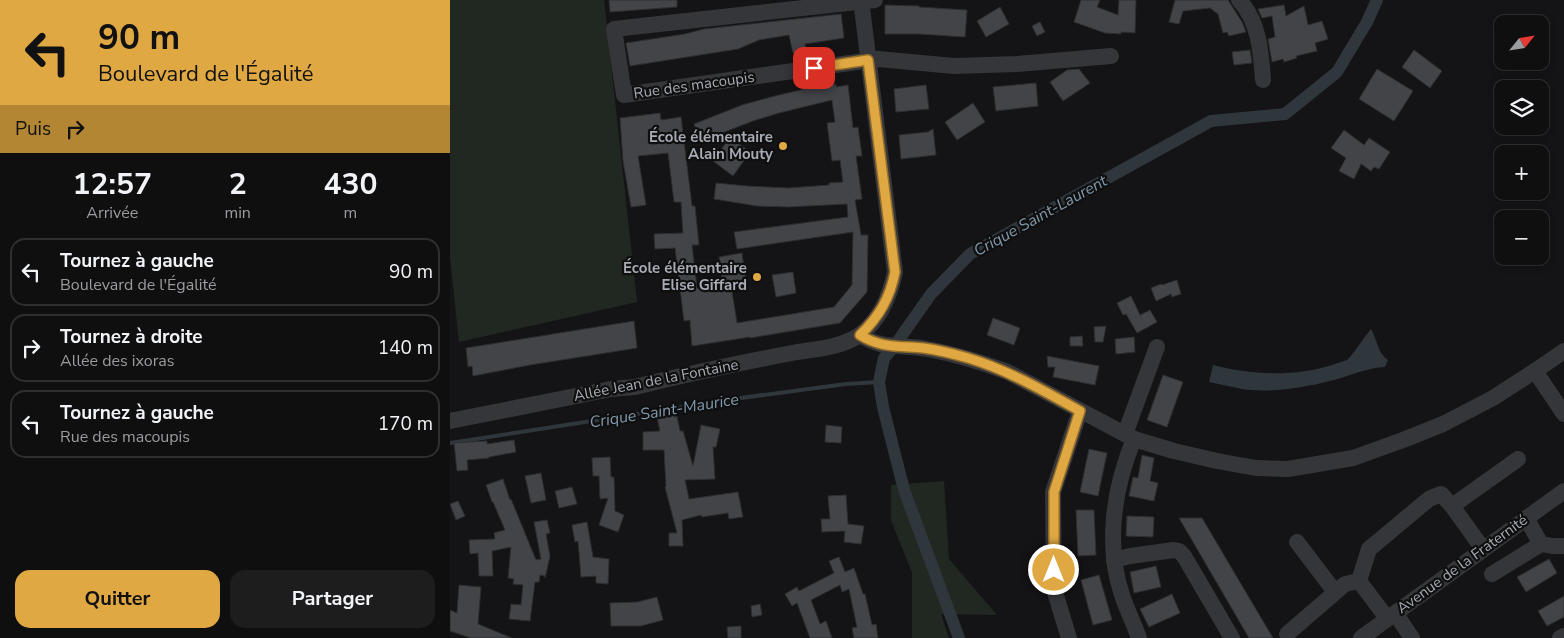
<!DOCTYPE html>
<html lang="fr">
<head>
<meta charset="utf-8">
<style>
  :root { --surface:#0f0f10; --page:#1d1d1e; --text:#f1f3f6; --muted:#9b9c9f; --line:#2f2f30; --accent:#e0a842 }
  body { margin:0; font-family:"Nunito Sans",sans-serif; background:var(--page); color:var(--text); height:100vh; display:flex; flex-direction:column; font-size:19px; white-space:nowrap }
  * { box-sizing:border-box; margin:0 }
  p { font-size:16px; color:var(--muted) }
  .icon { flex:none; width:28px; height:28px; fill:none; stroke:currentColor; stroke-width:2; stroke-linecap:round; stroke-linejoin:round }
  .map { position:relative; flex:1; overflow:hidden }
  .panel { display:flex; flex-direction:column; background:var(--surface); width:450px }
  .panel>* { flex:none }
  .top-card { background:#e0a842; color:#111; overflow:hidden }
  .needle { width:32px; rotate:60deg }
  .buttons { position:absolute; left:1044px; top:15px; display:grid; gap:10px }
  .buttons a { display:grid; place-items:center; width:55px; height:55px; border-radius:10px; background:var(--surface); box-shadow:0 2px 8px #0003,0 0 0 1px var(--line); font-size:25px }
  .pin { position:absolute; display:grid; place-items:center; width:42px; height:42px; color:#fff; margin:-21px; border-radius:10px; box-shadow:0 2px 8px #0006 }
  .me { position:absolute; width:55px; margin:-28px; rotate:0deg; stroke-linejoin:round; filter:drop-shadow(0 0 4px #0008) }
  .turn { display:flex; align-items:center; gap:18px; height:105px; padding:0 15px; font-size:22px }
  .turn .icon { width:65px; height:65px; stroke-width:2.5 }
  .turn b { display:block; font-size:35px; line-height:42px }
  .then { display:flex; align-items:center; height:48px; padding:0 15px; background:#0003; gap:10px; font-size:19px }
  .eta { display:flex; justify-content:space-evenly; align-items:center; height:85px; text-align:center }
  .eta b { font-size:30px; font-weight:700; line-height:35px }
  .button { display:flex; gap:10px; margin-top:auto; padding:10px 15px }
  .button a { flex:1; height:58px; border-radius:15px; background:var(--accent); color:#111; font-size:20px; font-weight:700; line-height:58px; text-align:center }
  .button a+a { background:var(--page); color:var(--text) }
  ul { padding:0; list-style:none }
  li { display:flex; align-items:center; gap:15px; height:68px; margin:0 10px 8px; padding:0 5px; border:2px solid var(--line); border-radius:15px }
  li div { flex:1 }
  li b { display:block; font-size:19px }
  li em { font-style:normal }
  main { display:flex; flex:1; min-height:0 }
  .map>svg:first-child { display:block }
  .green { fill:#212821 }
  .water { fill:#2f373d }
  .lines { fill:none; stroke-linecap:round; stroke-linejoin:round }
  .stream { stroke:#2f373d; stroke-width:4 }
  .canal { stroke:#2f373d; stroke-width:12 }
  .building { fill:#434448; stroke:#2e2e31 }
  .minor { stroke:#35363a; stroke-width:16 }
  .route-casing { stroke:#926d2b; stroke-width:12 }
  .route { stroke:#e0a842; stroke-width:9 }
  .poi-dot { fill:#e0a842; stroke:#0f0f10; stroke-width:2 }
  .labels { text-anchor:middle; stroke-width:4.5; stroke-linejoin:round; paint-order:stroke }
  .street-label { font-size:15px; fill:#a7abb4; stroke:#0f0f10 }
  .poi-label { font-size:15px; font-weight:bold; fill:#a7abb4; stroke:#0f0f10; text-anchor:end }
  .water-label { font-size:16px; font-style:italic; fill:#8199ac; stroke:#0f0f10 }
</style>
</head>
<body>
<main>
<section class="panel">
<div class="top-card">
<div class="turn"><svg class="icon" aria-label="left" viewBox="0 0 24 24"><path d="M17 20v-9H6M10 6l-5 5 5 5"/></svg><div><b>90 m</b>Boulevard de l'Égalité</div></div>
<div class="then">Puis<svg class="icon" aria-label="right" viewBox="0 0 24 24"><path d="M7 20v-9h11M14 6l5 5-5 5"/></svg></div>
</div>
<div class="eta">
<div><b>12:57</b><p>Arrivée</p></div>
<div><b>2</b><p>min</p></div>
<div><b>430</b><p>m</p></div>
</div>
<ul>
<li><svg class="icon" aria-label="left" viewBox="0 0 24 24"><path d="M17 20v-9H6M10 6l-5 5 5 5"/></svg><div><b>Tournez à gauche</b><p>Boulevard de l'Égalité</p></div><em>90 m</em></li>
<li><svg class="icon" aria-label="right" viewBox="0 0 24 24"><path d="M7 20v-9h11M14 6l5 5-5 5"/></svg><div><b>Tournez à droite</b><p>Allée des ixoras</p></div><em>140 m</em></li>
<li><svg class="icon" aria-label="left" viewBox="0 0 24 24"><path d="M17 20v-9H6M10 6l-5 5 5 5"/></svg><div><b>Tournez à gauche</b><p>Rue des macoupis</p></div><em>170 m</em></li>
</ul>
<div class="button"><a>Quitter</a><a>Partager</a></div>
</section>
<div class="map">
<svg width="1114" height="638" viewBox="0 0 1114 638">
  <rect width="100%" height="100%" fill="#141416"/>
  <g class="green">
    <polygon points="0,0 154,0 187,302 9,342 0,257"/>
    <polygon points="494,481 499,559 547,615 491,614 499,638 462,638 462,573 441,520 441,485"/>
  </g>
  <path class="water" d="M921,329C927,339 928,354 938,360L935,367C918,367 897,377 880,381C852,388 821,393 792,389C781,387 770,384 759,382L763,365C801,375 844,377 882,365C886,363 893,362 897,360C903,355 915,336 921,329Z"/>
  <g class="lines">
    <polyline class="stream" points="0,443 283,399 396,384 429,382"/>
    <polyline class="canal" points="509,638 454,490 433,407 429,382 434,358 443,348 481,294 520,254 761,121 835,114 887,72 917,22 927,0"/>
  </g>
  <g class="building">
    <polygon points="159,0 227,0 227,7 160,12"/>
    <polygon points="631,0 650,0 647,7 668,15 669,0 686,0 685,33 671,32 671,34 655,33 624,22"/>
    <polygon points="725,0 778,0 792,22 796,32 779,36 777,32 773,33 768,14 760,8 733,11 729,24 719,22"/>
    <polygon points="435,5 469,6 469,7 517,10 515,37 469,34 435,34"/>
    <polygon points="834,5 836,16 854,6 858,25 872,21 878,39 865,43 867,51 846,56 847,58 834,62 833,59 822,62 818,39 825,37 822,16 812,18 808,9"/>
    <polygon points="550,7 559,24 536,37 527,21"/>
    <polygon points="391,14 394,38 355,44 356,51 343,53 339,35 309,40 288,49 180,66 176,43 235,34 254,29"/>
    <polygon points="590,22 595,32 587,36 582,26"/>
    <polygon points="800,50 802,63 784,65 782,52"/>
    <polygon points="964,50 992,71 980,88 952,67"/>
    <polygon points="629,69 640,83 613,101 600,82 617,70"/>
    <polygon points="927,69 963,91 944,121 909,99"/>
    <polygon points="586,83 588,106 546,111 543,87"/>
    <polygon points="386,84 386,87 398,85 403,128 408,127 412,156 406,156 412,199 405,200 411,235 418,235 417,292 390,323 300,338 300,337 242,346 240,320 234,321 225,248 205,249 204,234 233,233 231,202 224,202 218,153 188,156 196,205 181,207 173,161 170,118 210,113 211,120 231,117 242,206 245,206 249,245 242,245 247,288 273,284 269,257 292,253 296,282 281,285 287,323 384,307 402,285 403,232 287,249 284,232 398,217 397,204 338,207 307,206 264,199 266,183 297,186 296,186 339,188 379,185 379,183 393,182 390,160 382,161 377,123 385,122 382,100 329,113 303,121 251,141 244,124 292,105 325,96 367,86"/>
    <polygon points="476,85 479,109 446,112 444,89"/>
    <polygon points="523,103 535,122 507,140 495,122"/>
    <polygon points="483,129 486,155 451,159 449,135 478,132"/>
    <polygon points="894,130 914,145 919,138 940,152 929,169 924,167 921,171 911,164 904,179 889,171 896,158 881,148"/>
    <polygon points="280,137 300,152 283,176 263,161"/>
    <polygon points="343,272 346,293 326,297 322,275"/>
    <polygon points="727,280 731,294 722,297 721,294 706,301 701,288 711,284 712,285"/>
    <polygon points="681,296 690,315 700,310 707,322 687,333 676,314 673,315 667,303"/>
    <polygon points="543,318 570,328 564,345 537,335"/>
    <polygon points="184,321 187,348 80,365 23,376 22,366 18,367 16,348"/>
    <polygon points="656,326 653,342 645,342 644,327"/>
    <polygon points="632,336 633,346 620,346 620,337"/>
    <polygon points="684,337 685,352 666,354 665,339"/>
    <polygon points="597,356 649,366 645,385 603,377 605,367 598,367"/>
    <polygon points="713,375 733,382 717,427 697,420"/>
    <polygon points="226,412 230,431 233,431 243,466 251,425 270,429 266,447 263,447 265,479 235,480 239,499 288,492 293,517 279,519 278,513 252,517 251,515 232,520 233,546 219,546 219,533 227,533 215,487 216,486 214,450 193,450 193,432 210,431 207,417"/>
    <polygon points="376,425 392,427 391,443 375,442"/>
    <polygon points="64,440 66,452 39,457 39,458 17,460 18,470 7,471 4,443 37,441 37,444"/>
    <polygon points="639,449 657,453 648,496 630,492"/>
    <polygon points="692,455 704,458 700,481 708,483 704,501 679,496 683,477 688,478"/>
    <polygon points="160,457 161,477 164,477 165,511 174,515 168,532 149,525 158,498 150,499 149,476 143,476 142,458"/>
    <polygon points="91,473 96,500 81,503 75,476"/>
    <polygon points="53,479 60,500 61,499 86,560 91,559 84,522 97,520 100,533 96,534 100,556 95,578 95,576 90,575 89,582 85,582 80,621 59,619 61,604 71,605 73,585 63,584 64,579 58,578 61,547 42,551 43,576 29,576 28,553 20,554 19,540 45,539 44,533 55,530 43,502 42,502 36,485"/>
    <polygon points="122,487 127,504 109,508 105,491"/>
    <polygon points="396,495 398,524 414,526 411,544 394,542 395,531 372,532 371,519 380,519 378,496"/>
    <polygon points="8,501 15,516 6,520 0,504"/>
    <polygon points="626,510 644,510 646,555 628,556"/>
    <polygon points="677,516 704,517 703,537 676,536"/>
    <polygon points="729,518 752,518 823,638 799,638"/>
    <polygon points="137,522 143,557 159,559 158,584 146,583 146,576 131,577 128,541 125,542 122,525"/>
    <polygon points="389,557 395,572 404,568 413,594 415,594 422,625 426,624 428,638 404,638 402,628 407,627 399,589 392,592 390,585 361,600 370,624 376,621 382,638 360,638 347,603 342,606 335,594 347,587 349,591 384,573 379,561"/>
    <polygon points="1099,559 1107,573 1076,592 1067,577"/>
    <polygon points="706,566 711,587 684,593 680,572"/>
    <polygon points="649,575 662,620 643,625 631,580"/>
    <polygon points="9,585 31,587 28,624 62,638 21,638 0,631 0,610 7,613"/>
    <polygon points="722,594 730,613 699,627 690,609"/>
    <polygon points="1114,596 1114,617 1097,626 1088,611"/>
    <polygon points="207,597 213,620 191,626 161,626 160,603 187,602"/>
    <polygon points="310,604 312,615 302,617 301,606"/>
    <polygon points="291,626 291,638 278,638 277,627"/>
  </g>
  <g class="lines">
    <g class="minor">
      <polyline points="425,0 164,29 174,95 428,59 504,66 567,64 661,56"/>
      <path d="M789,0C809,21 811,52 813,80"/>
      <path d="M410,335C432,350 452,344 477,349C505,354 531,362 558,372L684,439L724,451L767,461L806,468L838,469L903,458L953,440L993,424L1043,398L1085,371L1114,414"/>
      <polyline points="1085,371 1114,351"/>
      <path d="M0,421L161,389L185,387C237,374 289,363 342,353C364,349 392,348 411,334C430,319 440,296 445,272L411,0"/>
      <polyline points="675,434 707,347"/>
      <path d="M684,439C664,487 655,545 672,595C677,610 684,624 689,638"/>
      <polyline points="1002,506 1068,459"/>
      <polyline points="1076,518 1091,544 1102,546 1114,546"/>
      <polyline points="847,542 885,592"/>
      <polyline points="664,560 680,556 724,550 729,551 734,556 782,638"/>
      <polyline points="1042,574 1091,544"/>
      <polyline points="909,581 919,549 979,499 991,494 1002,506 1033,549"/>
      <polyline points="945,613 962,638"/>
      <polyline points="837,634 895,584 909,581 937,618"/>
      <polyline points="619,638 604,589 603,492 630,411"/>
      <polyline points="911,638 1114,491"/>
      <polyline points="1110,638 1114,636"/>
    </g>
  </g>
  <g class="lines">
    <g class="route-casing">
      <path id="route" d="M364,68L418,60L445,272C440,298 429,317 410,335C430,348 450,346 473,348C488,350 504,354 518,358C558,370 594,391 630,411L604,492V570"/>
    </g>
    <use href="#route" class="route"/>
  </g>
  <g class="poi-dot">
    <circle cx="333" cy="146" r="5"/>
    <circle cx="307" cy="277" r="5"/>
  </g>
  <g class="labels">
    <g class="street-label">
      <text transform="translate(244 85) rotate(-8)" y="5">Rue des macoupis</text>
      <text transform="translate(206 380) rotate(-11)" y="5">Allée Jean de la Fontaine</text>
      <text transform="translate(1012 564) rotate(-36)" y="5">Avenue de la Fraternité</text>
    </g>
    <g class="poi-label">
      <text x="323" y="142">École élémentaire<tspan x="323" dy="17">Alain Mouty</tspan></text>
      <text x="297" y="273">École élémentaire<tspan x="297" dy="17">Elise Giffard</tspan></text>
    </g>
    <g class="water-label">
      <text transform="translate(590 215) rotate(-29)" y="6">Crique Saint-Laurent</text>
      <text transform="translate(214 410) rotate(-9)" y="6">Crique Saint-Maurice</text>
    </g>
  </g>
</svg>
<div class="buttons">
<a><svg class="needle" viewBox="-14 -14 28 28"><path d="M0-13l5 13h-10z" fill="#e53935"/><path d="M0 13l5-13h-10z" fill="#9b9c9f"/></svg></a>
<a><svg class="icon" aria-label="layers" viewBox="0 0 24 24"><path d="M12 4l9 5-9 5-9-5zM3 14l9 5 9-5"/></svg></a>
<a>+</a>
<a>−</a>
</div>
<div class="pin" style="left:364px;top:68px;background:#d93025"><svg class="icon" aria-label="arrive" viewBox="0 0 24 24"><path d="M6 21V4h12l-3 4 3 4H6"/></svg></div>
<svg class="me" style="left:604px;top:570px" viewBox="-20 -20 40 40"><circle r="17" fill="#e0a842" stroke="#fff" stroke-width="3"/><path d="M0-11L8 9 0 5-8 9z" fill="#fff"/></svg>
</div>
</main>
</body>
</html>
